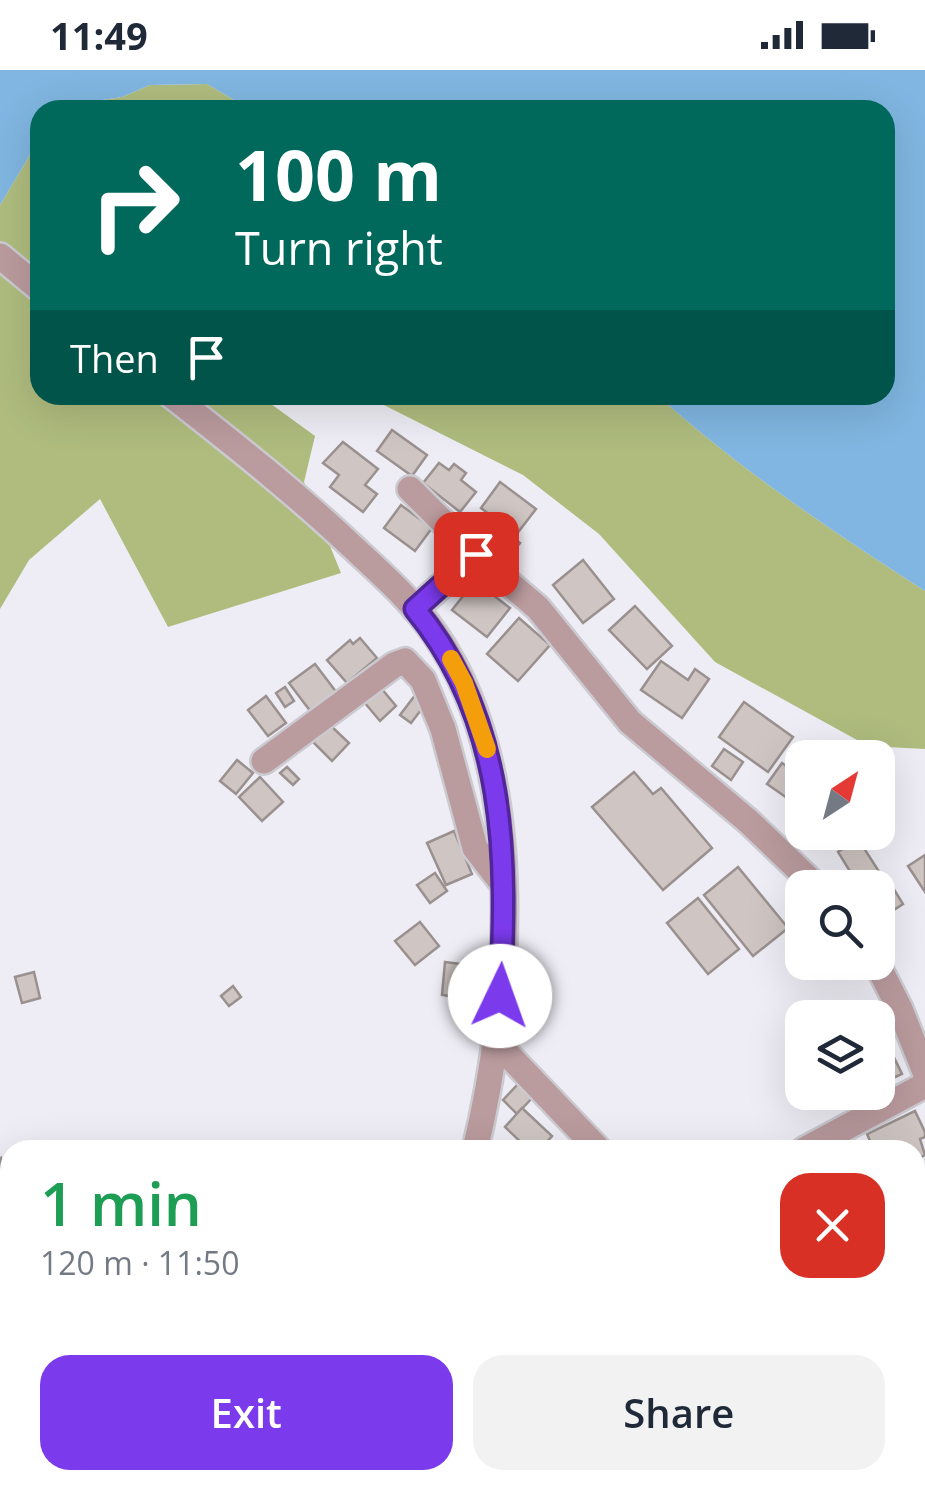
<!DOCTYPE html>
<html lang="en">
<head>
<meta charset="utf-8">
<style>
  :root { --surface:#fff; --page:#f2f2f3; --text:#1f2937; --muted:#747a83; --accent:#7c3aed }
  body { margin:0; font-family:"Open Sans",sans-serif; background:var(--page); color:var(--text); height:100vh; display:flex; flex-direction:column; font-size:38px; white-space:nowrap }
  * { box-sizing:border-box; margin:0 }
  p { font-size:32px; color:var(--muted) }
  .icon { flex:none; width:55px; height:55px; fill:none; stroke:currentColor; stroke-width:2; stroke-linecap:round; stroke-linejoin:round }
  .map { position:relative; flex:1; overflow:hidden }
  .drawer { position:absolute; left:0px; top:1070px; width:925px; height:350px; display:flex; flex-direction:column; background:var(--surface); border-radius:30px 30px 0 0; box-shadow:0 10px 40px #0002 }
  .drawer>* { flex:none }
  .top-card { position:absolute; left:30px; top:30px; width:865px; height:305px; border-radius:30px; box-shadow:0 10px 40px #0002; background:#00695c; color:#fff; overflow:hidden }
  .needle { width:65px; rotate:36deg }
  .fabs { position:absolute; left:785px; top:670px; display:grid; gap:20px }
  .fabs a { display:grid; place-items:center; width:110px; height:110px; border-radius:20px; background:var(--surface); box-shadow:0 10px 40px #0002; font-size:50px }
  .pin { position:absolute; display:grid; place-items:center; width:85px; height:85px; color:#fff; margin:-42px; border-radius:20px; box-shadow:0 5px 15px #0006 }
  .me { position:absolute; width:110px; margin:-55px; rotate:3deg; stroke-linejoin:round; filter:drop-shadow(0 0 8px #0008) }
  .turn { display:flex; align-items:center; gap:35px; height:210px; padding:0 40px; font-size:45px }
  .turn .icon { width:130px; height:130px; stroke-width:2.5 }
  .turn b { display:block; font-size:70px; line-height:85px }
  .then { display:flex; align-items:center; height:95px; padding:0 40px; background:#0003; gap:20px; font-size:38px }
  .round { display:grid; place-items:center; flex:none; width:105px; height:105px; border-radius:30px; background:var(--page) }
  .head { display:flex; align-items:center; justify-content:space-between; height:170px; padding:0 40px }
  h1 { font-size:60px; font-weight:600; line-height:75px; color:#1e9e55 }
  .button { display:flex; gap:20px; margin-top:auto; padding:20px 40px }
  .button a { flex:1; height:115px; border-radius:30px; background:var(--accent); color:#fff; font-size:40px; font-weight:600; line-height:115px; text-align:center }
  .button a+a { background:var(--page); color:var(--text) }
  .status { display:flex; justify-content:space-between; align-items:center; height:70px; padding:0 50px; background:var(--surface); direction:ltr }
  .status svg { height:28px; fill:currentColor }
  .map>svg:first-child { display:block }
  .forest { fill:#afbc7e }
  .water { fill:#80b6e1 }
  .building { fill:#cfc6c3; stroke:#9a918f; stroke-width:2.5 }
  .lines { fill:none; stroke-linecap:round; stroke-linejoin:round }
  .minor-casing { stroke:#cbcad1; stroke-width:30 }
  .minor { stroke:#ba9b9e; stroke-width:25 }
  .route-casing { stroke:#51269a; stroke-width:25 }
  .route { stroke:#7c3aed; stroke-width:18 }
  .slow { stroke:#f59e0b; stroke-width:18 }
</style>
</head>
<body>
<div class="status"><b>11:49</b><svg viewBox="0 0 49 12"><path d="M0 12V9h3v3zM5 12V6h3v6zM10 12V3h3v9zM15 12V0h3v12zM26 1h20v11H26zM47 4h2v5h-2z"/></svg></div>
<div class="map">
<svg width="925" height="1420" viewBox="0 0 925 1420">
  <rect width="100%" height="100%" fill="#eeedf5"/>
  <g class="forest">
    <polygon points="207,14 251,40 69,40 75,34 122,27 150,15"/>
    <polygon points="40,68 40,325 272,325 271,334 315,366 304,412 341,503 168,557 100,429 29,490 0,539 0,135"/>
    <path d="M364,325H657C742,401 829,459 925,521V679L868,676L715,592L599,464L523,405Z"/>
  </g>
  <path class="water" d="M0,0H925V521C829,459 742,401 657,325H885V40H251L207,14L150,15L122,27L76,34L69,40H40V68L0,135Z"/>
  <g class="building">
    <polygon points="392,360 427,385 412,406 377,381"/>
    <polygon points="343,372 378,399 365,415 377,424 363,442 330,417 339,405 323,393"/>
    <polygon points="439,393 449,400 454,394 466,403 461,410 476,422 460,442 423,413"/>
    <polygon points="500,412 536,439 516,465 481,438"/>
    <polygon points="401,435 432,458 415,481 384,458"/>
    <polygon points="509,465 520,473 504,493 494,484"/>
    <polygon points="583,490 614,529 583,553 553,515"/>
    <polygon points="475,511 510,538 487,567 452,540"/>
    <polygon points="635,536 672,576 647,599 609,560"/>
    <polygon points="519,548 550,575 518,611 487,584"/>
    <polygon points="360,568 377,588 347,613 327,590 350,570 353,574"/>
    <polygon points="661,591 688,610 695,599 709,609 682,648 641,620"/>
    <polygon points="315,594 337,623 311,642 289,613"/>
    <polygon points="285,617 294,631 285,637 276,623"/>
    <polygon points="381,618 396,636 380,651 364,632"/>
    <polygon points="416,624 427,632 411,653 400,645"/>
    <polygon points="266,626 286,653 268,666 248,640"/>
    <polygon points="744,632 793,667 768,702 719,667"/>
    <polygon points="330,655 349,673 332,691 313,672"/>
    <polygon points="724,679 743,692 731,710 712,696"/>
    <polygon points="237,690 253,703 236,724 220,711"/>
    <polygon points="782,693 802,708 800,737 767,714"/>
    <polygon points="287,697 299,709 293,715 280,703"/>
    <polygon points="634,702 653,724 661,718 712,778 663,820 592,737"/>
    <polygon points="260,707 283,732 262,751 239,727"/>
    <polygon points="454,761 472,804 446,815 427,773"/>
    <polygon points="858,769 880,803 859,816 838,782"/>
    <polygon points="925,785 925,822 908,796"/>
    <polygon points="738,797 788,858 753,886 704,825"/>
    <polygon points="435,803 447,821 430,833 417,815"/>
    <polygon points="887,808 903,834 878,850 878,818 872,818"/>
    <polygon points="698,828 739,879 708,904 667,853"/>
    <polygon points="420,852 439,876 415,895 395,871"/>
    <polygon points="445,892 476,896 472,929 442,925"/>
    <polygon points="34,902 40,928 22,933 15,907"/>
    <polygon points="233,916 241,927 229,936 221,926"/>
    <polygon points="884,967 902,1004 878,1015 878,970"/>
    <polygon points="519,1013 533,1027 517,1044 503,1030"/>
    <polygon points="522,1038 552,1066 540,1080 529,1080 505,1057"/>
    <polygon points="915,1041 925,1062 925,1067 920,1069 925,1085 915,1090 915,1080 874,1080 867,1064"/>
    <polygon points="68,1072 70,1080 41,1080"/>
    <polygon points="1,1088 7,1114 0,1115 0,1089"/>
    <polygon points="917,1093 925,1109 925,1135 915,1139"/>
    <polygon points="925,1138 925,1178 917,1182 915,1143"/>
    <polygon points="915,1296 925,1317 915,1322"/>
    <polygon points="10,1328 10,1354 0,1358 0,1333"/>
    <polygon points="146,1410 190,1410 192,1414 177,1420 151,1420"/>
    <polygon points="317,1410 327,1410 332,1420 295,1420"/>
    <polygon points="488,1410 514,1410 515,1414 491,1420"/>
  </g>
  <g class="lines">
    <g class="minor-casing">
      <g id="minor">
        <polyline points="0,186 40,219"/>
        <path d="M171,325C235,375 298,425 357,481C384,506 414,533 435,564C529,700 512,926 475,1080"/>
        <polyline points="410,419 476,485 538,538 630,652 748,751 818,818"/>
        <polyline points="415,539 476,485"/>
        <polyline points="264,691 394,595 405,591 423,610 443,659 475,778 503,814"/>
        <polyline points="876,892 900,939 925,1002"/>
        <polyline points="494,970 599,1080"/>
        <polyline points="804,1080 925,1015"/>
        <polyline points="206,1410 210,1420"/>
        <polyline points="353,1410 357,1420"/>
        <polyline points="246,1420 272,1410"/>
        <polyline points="396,1420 397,1410"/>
      </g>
    </g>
    <use href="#minor" class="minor"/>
  </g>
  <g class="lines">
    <g class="route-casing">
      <path id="route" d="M476,484L415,539C507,651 508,787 500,926"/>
    </g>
    <use href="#route" class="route"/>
    <polyline class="slow" points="451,589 464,613 487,679"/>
  </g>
</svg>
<div class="fabs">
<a><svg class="needle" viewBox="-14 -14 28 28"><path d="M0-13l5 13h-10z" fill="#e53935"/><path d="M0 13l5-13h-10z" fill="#747a83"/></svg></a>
<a><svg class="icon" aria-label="search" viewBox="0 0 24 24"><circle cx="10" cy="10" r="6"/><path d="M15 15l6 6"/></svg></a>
<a><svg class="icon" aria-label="layers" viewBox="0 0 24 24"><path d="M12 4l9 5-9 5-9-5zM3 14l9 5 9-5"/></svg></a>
</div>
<div class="pin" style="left:476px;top:484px;background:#d93025"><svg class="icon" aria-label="arrive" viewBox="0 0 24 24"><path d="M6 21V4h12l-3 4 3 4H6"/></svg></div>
<svg class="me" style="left:500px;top:926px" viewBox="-20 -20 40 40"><circle r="19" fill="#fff"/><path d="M0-13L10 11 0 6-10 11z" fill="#7c3aed"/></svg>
<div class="top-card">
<div class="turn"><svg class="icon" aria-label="right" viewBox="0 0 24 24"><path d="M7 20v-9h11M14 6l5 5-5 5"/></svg><div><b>100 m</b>Turn right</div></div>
<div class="then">Then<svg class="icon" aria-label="arrive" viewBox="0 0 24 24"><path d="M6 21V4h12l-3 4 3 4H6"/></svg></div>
</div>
<section class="drawer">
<div class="head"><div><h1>1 min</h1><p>120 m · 11:50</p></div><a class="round" style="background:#d93025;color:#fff"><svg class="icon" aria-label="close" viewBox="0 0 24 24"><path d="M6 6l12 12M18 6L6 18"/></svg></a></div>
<div class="button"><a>Exit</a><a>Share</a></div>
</section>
</div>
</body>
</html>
